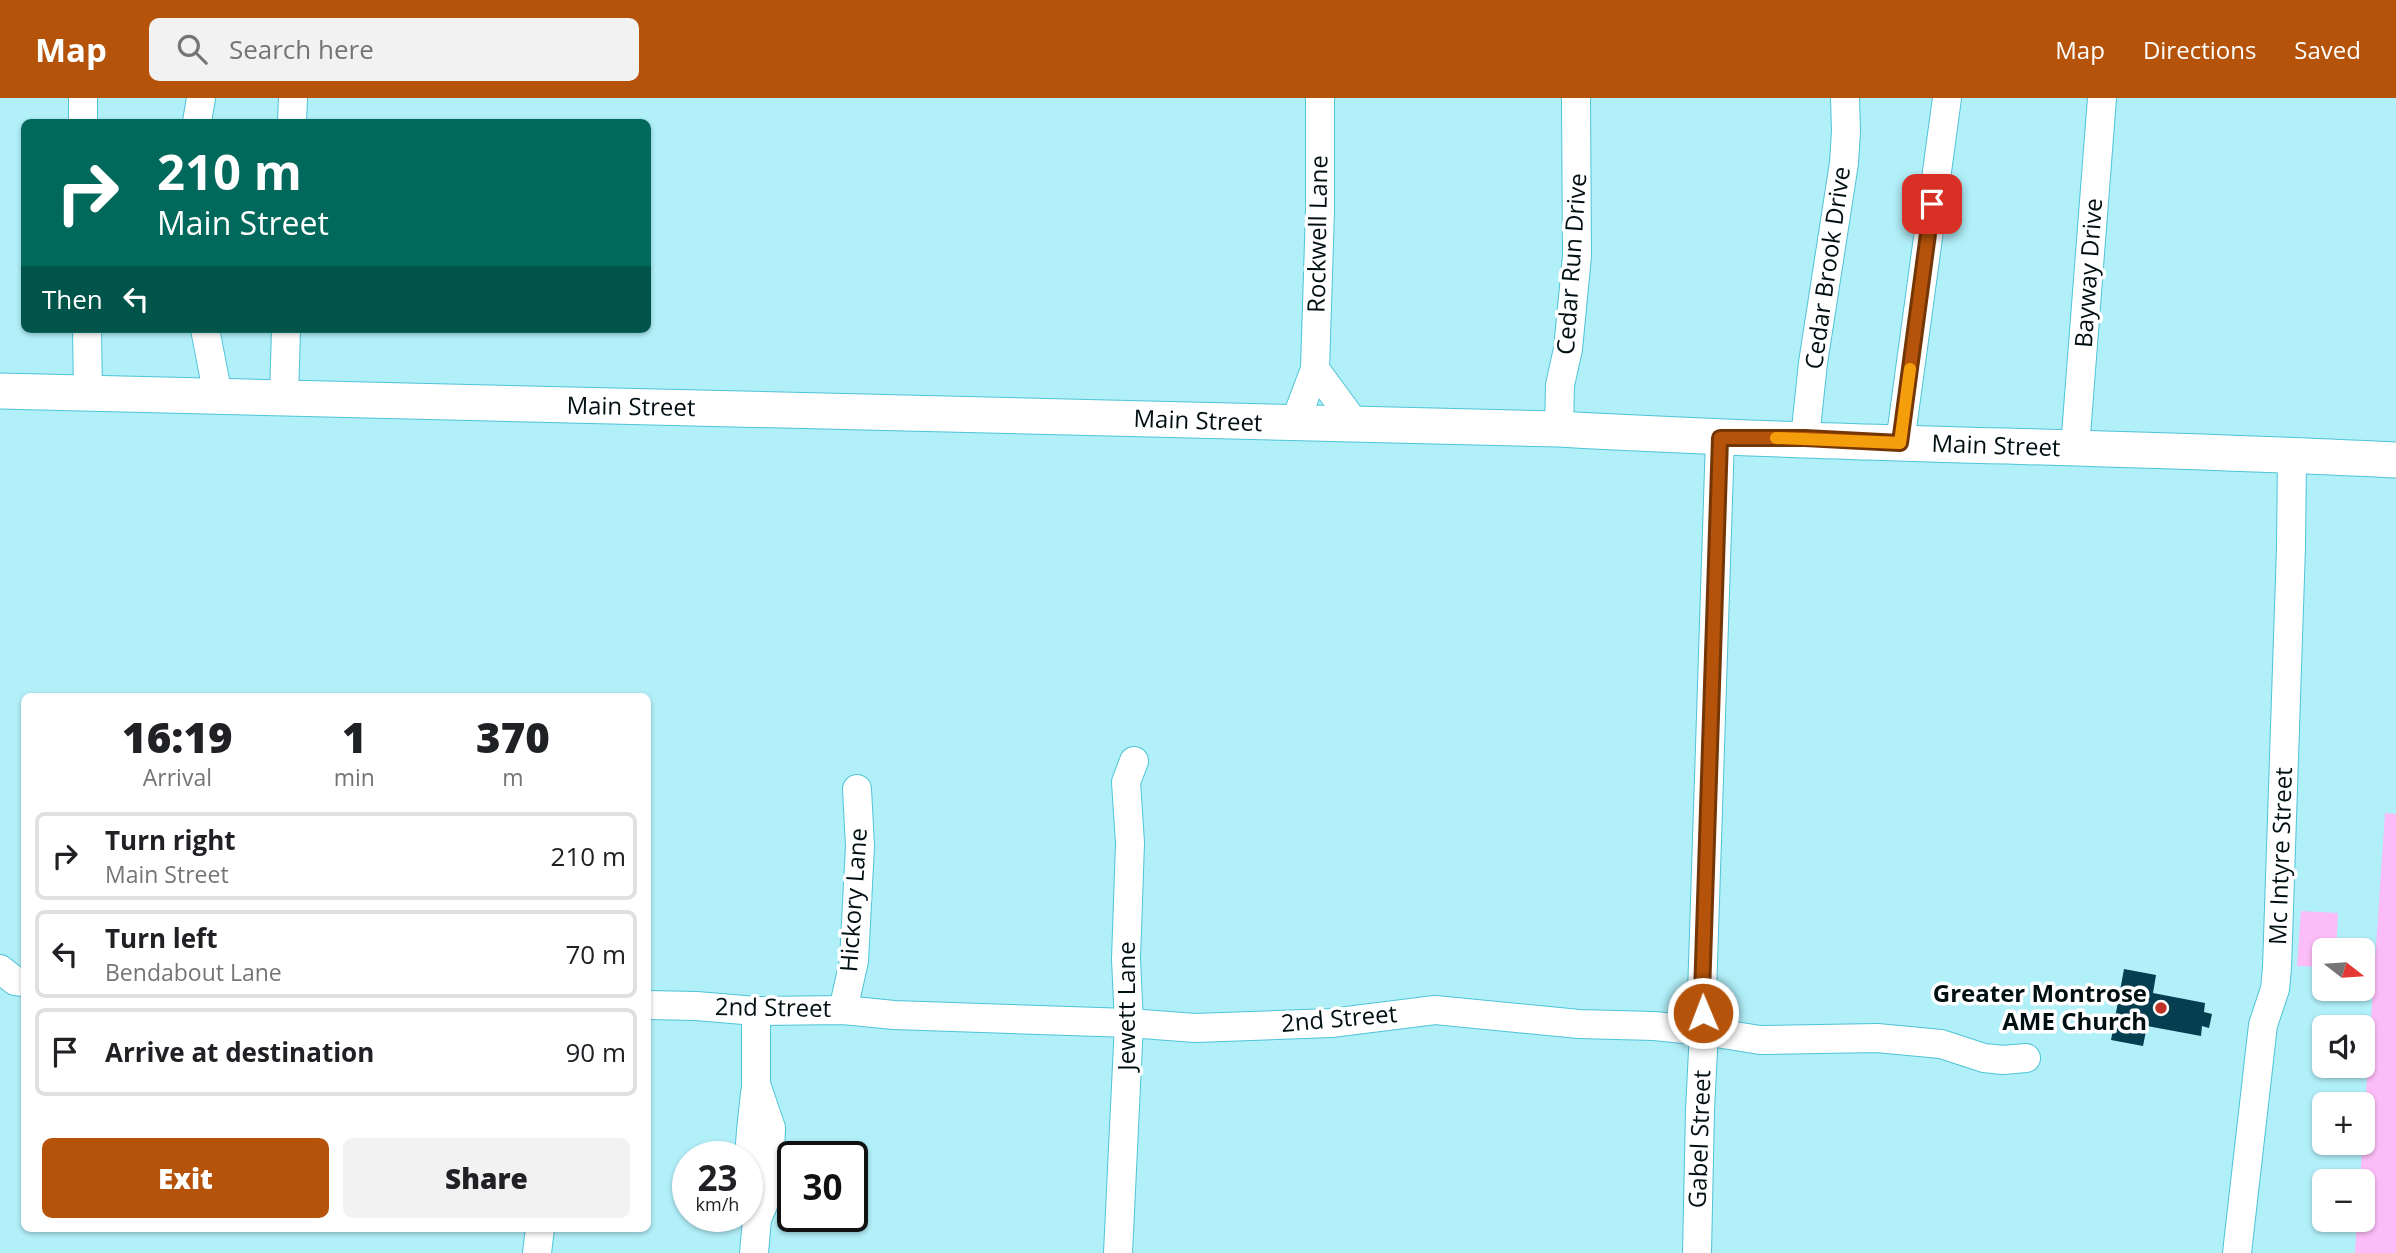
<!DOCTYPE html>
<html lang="en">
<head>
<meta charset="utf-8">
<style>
  :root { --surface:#fff; --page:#f2f2f2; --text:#202124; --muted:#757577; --line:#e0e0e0; --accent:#b45309 }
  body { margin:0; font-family:"Open Sans",sans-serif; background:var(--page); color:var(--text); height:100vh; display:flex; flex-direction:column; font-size:26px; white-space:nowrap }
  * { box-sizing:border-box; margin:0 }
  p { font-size:23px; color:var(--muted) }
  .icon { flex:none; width:38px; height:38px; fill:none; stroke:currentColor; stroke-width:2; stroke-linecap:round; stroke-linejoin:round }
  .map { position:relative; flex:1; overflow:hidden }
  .drawer { position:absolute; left:21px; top:595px; width:630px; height:539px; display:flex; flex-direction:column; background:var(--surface); border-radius:10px; box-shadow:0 2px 5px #0004 }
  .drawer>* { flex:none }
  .guide { position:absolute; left:21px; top:21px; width:630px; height:214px; border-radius:10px; box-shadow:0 2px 5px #0004; background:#00695c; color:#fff; overflow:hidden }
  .needle { width:46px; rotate:107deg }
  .controls { position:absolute; left:2312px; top:840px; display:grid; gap:14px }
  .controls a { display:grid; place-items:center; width:63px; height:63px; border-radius:10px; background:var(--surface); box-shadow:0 2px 5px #0004; font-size:35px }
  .speed { position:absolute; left:672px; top:1043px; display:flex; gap:14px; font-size:35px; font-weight:700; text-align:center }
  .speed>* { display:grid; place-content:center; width:91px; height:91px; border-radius:50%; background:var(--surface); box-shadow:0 2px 5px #0004; line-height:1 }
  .speed small { font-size:18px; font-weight:400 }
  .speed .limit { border:4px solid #111; border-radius:10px; background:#fff; color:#111 }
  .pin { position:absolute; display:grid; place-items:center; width:60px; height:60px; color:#fff; margin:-30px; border-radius:14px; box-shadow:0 4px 10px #0006 }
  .me { position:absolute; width:77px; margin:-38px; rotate:359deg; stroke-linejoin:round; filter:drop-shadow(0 0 5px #0008) }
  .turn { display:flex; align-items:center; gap:24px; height:147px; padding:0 21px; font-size:32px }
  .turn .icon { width:91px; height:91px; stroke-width:2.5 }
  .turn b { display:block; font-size:49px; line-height:60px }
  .then { display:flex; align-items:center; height:66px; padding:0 21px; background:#0003; gap:14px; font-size:26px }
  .eta { display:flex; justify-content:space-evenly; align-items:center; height:119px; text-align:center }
  .eta b { font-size:42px; font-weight:800; line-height:49px }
  .button { display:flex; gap:14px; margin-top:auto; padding:14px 21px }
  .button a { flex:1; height:80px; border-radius:10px; background:var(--accent); color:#fff; font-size:28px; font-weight:800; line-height:80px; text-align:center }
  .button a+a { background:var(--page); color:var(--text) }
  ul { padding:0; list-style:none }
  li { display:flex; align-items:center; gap:21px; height:88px; margin:0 14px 10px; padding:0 7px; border:4px solid var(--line); border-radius:10px }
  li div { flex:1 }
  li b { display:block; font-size:26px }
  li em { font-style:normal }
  header { display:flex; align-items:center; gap:42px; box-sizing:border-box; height:98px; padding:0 35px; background:var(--accent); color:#fff }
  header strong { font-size:33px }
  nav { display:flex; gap:38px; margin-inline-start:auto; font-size:24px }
  .search { width:490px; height:63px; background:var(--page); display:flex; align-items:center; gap:18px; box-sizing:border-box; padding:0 24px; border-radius:10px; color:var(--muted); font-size:26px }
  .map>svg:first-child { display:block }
  .green { fill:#fcbcf7 }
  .building { fill:#053d51 }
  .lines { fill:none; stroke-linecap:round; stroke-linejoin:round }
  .minor-casing { stroke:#4fc4d5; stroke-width:30 }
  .major-casing { stroke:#4fc4d5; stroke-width:37 }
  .minor { stroke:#fff; stroke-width:28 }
  .major { stroke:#fff; stroke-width:35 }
  .route-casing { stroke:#753606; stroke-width:18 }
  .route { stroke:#b45309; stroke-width:12 }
  .slow { stroke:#f59e0b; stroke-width:12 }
  .poi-dot { fill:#c03227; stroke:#fff; stroke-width:2.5 }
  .labels { text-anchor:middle; stroke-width:7; stroke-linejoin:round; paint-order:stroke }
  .street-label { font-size:24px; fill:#000f12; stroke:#fff }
  .poi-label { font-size:24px; font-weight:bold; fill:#000f12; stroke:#fff; text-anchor:end }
</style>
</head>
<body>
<header>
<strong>Map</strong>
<div class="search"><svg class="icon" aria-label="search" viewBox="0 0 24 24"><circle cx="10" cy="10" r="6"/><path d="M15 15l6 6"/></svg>Search here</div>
<nav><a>Map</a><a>Directions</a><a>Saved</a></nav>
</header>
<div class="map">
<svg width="2396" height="1155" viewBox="0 0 2396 1155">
  <rect width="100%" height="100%" fill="#b1eff9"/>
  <g class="green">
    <polygon points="2385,715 2396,716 2396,1155 2355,1155 2357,1122 2362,1122 2362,1083 2360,1083"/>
    <polygon points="2301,813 2338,815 2336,852 2324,852 2324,869 2297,868"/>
  </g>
  <polygon class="building" points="2124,871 2156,877 2153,895 2205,905 2204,914 2212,916 2209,930 2202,928 2201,938 2147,928 2143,948 2111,942"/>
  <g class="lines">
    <g class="minor-casing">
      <g id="minor">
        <polyline points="83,0 83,24"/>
        <polyline points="1320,0 1320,112 1315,271 1356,327"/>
        <polyline points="197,24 201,0"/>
        <polyline points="292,24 293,0"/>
        <polyline points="87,231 88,295"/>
        <polyline points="205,231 218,298"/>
        <polyline points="284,299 286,231"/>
        <polyline points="1294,327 1315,271"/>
        <polyline points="1559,331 1560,287 1568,251 1577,158 1576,0"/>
        <polyline points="1805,340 1813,265 1844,65 1846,33 1845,0"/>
        <polyline points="1900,345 1947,0"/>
        <polyline points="2075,350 2102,0"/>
        <polyline points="0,871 15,883 24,884"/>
        <polyline points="648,907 696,908 756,913 843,912 894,917 1129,925 1195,930 1331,925 1435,912 1579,926 1654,928 1704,933 1760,942 1877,940 1941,946 1984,960 2003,962 2026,960"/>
        <polyline points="843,912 854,863 860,748 857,691"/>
        <path d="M755,995C751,1035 744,1076 755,1115"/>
        <polyline points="537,1155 540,1130"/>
        <polyline points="754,1155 757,1121 763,1107 769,1082 771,1030 756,986 756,913"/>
        <polyline points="1118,1155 1129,925 1126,861 1130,745 1126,684 1134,663"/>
        <polyline points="1697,1155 1700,1012 1704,933 1702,896 1720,340"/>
        <polyline points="2237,1155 2263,927 2275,891 2277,870 2291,449 2292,357"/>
      </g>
    </g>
    <g class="major-casing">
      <path id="major" d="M0,293L1559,331C1838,347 2117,348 2396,362"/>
    </g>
    <use href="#minor" class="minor"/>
    <use href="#major" class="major"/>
  </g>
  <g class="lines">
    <g class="route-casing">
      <polyline id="route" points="1703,915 1702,896 1720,340 1805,340 1900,345 1932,106"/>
    </g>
    <use href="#route" class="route"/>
    <polyline class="slow" points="1776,340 1900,345 1910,271"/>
  </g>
  <circle class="poi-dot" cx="2161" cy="910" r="7"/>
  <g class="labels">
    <g class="street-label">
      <text transform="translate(1318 136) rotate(-89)" y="8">Rockwell Lane</text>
      <text transform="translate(1572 166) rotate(-86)" y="8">Cedar Run Drive</text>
      <text transform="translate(1828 170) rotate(-82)" y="8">Cedar Brook Drive</text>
      <text transform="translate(2089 175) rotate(-86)" y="8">Bayway Drive</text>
      <text transform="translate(631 309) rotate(1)" y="8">Main Street</text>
      <text transform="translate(1198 323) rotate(2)" y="8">Main Street</text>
      <text transform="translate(1996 348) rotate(2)" y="8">Main Street</text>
      <text transform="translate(2281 758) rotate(-88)" y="8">Mc Intyre Street</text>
      <text transform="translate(854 802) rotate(-86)" y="8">Hickory Lane</text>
      <text transform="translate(1127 908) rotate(-90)" y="8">Jewett Lane</text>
      <text transform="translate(773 910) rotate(1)" y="8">2nd Street</text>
      <text transform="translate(1339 921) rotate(-5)" y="8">2nd Street</text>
      <text transform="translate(1700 1041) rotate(-88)" y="8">Gabel Street</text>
    </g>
    <g class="poi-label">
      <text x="2147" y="904">Greater Montrose<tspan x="2147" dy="28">AME Church</tspan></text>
    </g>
  </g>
</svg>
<div class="controls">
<a><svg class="needle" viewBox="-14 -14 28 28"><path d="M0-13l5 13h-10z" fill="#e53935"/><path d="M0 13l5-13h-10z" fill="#757577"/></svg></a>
<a><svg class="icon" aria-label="sound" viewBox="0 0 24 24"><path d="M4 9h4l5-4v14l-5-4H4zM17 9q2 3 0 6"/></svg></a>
<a>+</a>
<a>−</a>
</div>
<div class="speed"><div>23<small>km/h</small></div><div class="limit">30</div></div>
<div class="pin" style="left:1932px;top:106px;background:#d93025"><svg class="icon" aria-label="arrive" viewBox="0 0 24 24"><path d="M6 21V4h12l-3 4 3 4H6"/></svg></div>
<svg class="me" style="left:1703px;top:915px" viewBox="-20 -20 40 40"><circle r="17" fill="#b45309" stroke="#fff" stroke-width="3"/><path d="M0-11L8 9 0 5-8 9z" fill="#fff"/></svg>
<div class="guide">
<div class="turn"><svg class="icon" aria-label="right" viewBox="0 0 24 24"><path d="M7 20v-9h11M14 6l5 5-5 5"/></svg><div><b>210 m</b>Main Street</div></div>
<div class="then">Then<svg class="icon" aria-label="left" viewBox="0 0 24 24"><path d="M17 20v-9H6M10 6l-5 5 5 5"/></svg></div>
</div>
<section class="drawer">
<div class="eta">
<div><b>16:19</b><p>Arrival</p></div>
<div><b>1</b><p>min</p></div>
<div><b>370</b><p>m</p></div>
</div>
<ul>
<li><svg class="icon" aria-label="right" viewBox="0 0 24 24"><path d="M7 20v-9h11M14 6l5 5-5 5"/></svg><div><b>Turn right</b><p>Main Street</p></div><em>210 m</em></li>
<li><svg class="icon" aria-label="left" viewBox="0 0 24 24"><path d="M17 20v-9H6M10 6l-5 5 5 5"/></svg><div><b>Turn left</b><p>Bendabout Lane</p></div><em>70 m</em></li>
<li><svg class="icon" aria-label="arrive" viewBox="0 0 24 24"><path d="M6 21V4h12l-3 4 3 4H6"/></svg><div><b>Arrive at destination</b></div><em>90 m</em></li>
</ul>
<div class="button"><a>Exit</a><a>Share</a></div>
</section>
</div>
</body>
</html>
